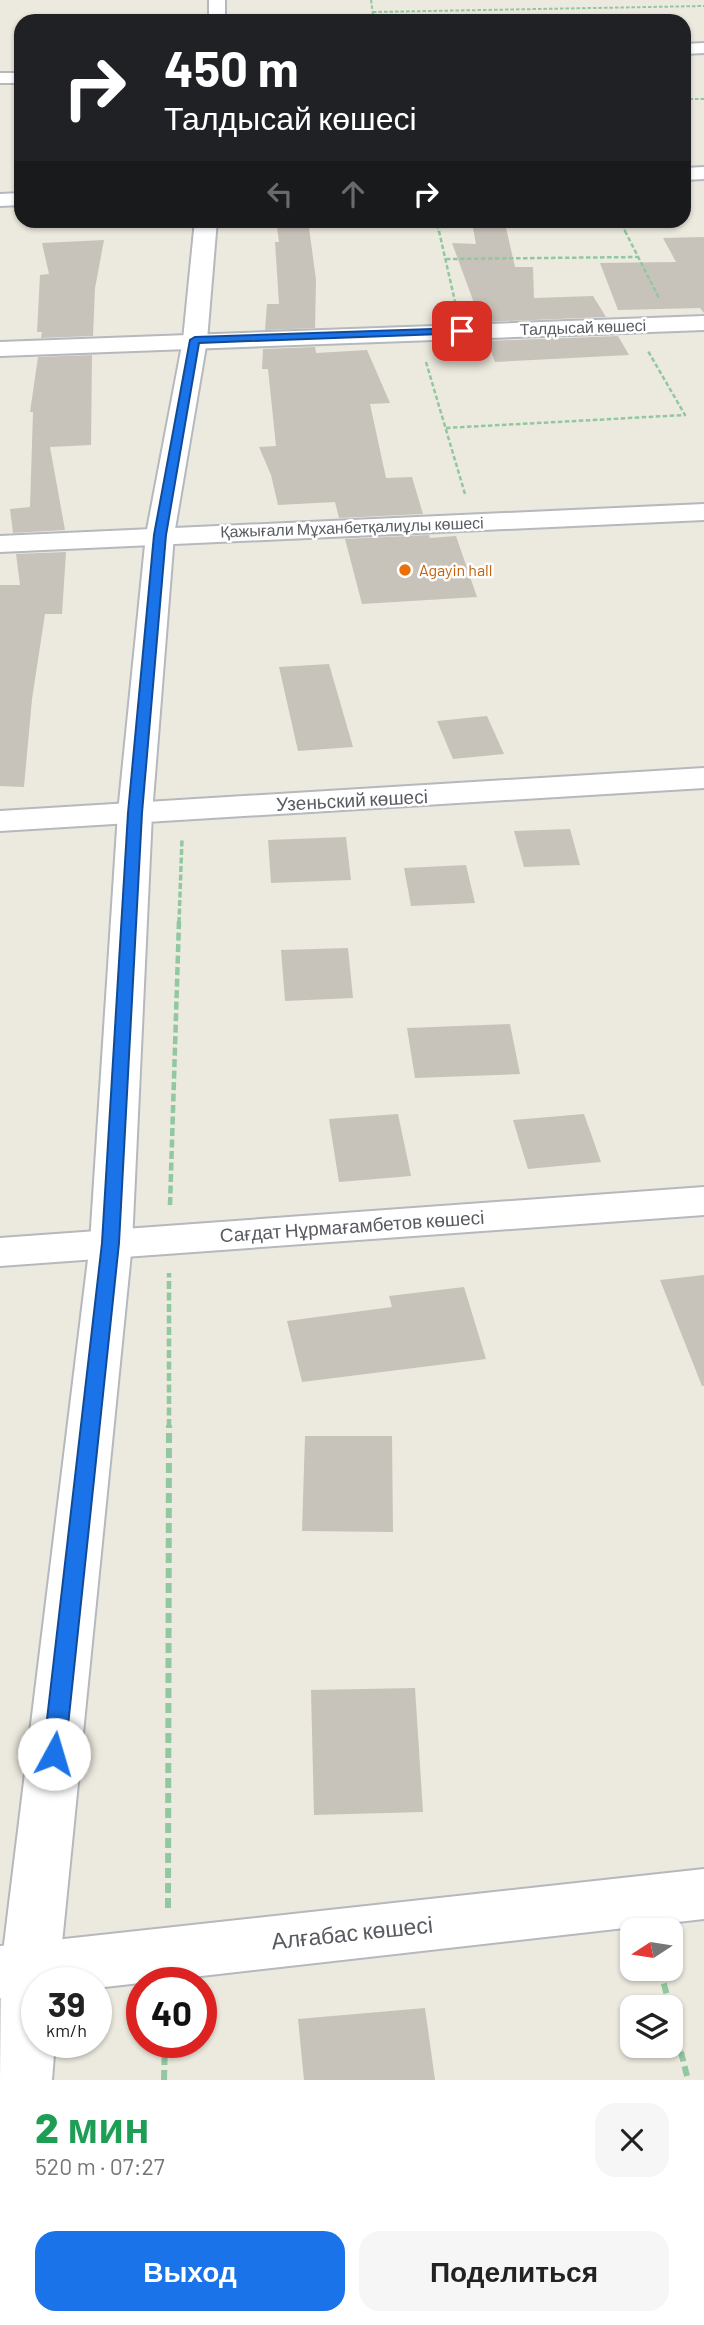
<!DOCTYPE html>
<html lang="ru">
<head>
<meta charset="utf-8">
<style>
  :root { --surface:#fff; --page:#f6f6f6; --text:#222; --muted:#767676; --accent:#1a73e8 }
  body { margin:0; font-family:Barlow,sans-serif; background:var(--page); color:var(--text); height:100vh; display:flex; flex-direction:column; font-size:26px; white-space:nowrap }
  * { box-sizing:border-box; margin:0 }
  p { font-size:23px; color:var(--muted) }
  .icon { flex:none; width:38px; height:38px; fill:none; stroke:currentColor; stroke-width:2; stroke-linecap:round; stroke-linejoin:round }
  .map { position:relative; height:2080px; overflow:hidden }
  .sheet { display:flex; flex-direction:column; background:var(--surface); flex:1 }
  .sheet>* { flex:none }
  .hud { position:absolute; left:14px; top:14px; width:677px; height:214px; border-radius:21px; box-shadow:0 2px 5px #0004; background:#202124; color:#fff; overflow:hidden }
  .needle { width:46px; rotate:258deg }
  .fabs { position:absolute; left:620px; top:1918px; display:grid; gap:14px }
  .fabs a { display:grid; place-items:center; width:63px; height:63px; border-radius:14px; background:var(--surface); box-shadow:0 2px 5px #0004; font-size:35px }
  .speed { position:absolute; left:21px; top:1967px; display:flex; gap:14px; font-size:35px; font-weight:700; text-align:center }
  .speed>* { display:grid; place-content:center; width:91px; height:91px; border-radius:50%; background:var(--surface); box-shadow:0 2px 5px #0004; line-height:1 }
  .speed small { font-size:18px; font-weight:400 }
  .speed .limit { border:10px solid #d22; background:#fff; color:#111 }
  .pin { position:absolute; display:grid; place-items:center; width:60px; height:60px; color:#fff; margin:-30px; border-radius:14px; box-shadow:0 4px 10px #0006 }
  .me { position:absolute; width:77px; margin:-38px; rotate:6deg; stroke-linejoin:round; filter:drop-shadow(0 0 5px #0008) }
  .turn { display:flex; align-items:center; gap:24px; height:147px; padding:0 35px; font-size:32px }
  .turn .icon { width:91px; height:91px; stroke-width:2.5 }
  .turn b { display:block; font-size:49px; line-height:60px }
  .lanes { display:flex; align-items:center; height:66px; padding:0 35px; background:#0003; justify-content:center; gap:35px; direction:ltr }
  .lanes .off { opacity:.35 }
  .round { display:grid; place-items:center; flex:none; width:74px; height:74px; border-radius:21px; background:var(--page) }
  .overview { display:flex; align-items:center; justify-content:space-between; height:119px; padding:0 35px }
  h1 { font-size:42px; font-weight:800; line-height:52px; color:#1e9e55 }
  .primary-button { display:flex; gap:14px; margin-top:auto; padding:14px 35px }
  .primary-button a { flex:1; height:80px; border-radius:21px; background:var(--accent); color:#fff; font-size:28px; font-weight:800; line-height:80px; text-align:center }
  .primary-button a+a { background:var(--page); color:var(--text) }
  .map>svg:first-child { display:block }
  .building { fill:#c7c3bb }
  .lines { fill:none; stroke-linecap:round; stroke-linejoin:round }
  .minor-casing { stroke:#b5b8bd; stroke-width:4 }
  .tertiary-casing { stroke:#b5b8bd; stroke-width:4 }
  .path-far4 { stroke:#91c89f; stroke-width:2; stroke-dasharray:3.5 2; stroke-linecap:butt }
  .path-far3 { stroke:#91c89f; stroke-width:2.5; stroke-dasharray:4.5 2.5; stroke-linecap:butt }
  .path-far2 { stroke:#91c89f; stroke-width:3.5; stroke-dasharray:6 2.5; stroke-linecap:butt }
  .path-far1 { stroke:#91c89f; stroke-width:4.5; stroke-dasharray:8 3.5; stroke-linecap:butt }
  .path { stroke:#91c89f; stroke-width:6; stroke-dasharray:10 5; stroke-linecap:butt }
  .minor { fill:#fff; fill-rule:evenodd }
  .tertiary { fill:#fff; fill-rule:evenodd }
  .route { fill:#1a73e8; stroke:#114b97; stroke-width:2 }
  .food-dot { fill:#e8710a; stroke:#fff; stroke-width:2.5 }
  .labels { text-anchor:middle; stroke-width:5; stroke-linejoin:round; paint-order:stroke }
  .far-street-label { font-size:16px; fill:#585c61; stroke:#fff }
  .far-food-label { font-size:16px; fill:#c56008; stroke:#fff; text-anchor:start }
  .street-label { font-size:19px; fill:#585c61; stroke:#fff }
  .near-street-label { font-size:23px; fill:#585c61; stroke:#fff }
</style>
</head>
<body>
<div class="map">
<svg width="704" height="2080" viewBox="0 0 704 2080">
  <rect width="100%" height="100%" fill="#ece9de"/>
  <g class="building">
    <polygon points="276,220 308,220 316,280 315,328 265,330 267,304 279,304 275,242 279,242"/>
    <polygon points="473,228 506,228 515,267 533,267 534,298 593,296 606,317 481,322 452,243 476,244"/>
    <polygon points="704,237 704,313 700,308 618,310 600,263 676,262 663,238"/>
    <polygon points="104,240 95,288 93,336 41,338 42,332 37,332 40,275 49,274 42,243"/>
    <polygon points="618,336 629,355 495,362 487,341"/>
    <polygon points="315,347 316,353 367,350 390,403 370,404 386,478 412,477 423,514 339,518 335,502 278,505 271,475 259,447 276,446 268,369 262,369 263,349"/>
    <polygon points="92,355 91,445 50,447 65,530 13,533 10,509 30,507 33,412 30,412 38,357"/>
    <polygon points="429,535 430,538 456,536 477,597 362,604 345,539"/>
    <polygon points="66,552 62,614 45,614 32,699 24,787 0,786 0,585 20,585 16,554"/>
    <polygon points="329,664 353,747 298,751 279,667"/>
    <polygon points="487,716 504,754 453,759 437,721"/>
    <polygon points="570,829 580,865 524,867 514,831"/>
    <polygon points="346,837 351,880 271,883 268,840"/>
    <polygon points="466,865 475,903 411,906 404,868"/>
    <polygon points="348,948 353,998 285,1001 281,950"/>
    <polygon points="510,1024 520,1074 415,1078 407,1028"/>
    <polygon points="398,1114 411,1176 339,1182 329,1119"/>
    <polygon points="584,1114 601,1162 528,1169 513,1120"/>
    <polygon points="704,1275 704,1386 702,1386 660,1280"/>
    <polygon points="464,1287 486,1359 302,1382 287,1321 392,1307 389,1296"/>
    <polygon points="305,1436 392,1436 393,1532 302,1531"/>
    <polygon points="415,1688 423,1812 314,1815 311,1690"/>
    <polygon points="425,2008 435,2080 304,2080 298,2019"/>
  </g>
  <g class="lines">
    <g class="minor-casing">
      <g id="minor">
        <polygon points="704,43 704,53 684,54 684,44"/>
        <rect x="0" y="73" width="21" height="10"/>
        <polygon points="704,167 704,179 684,180 684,168"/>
        <polygon points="21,193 21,205 0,206 0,194"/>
        <polygon points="704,316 704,330 0,356 0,342"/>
        <polygon points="704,504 704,520 0,552 0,536"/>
        <polygon points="704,768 704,788 0,831 0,811"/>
        <polygon points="704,1187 704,1215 0,1266 0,1238"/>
        <polygon points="704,1869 704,1919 96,1988 96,1983 37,1983 37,1994 0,1998 0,1946"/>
      </g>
    </g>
    <g class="tertiary-casing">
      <g id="tertiary">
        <rect x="209" y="0" width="16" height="21"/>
        <polygon points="195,220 217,220 207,340 174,535 152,813 132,1243 58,1983 37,1983 37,2042 55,2042 52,2080 0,2080 1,1969 90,1243 118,813 146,535 183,340"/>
      </g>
    </g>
    <g class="path-far4">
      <polyline points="371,0 374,21"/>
      <polyline points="373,12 704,6"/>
      <polyline points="684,99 704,99"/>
      <polyline points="436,220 439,233"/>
      <polyline points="619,220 626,233"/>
    </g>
    <g class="path-far3">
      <polyline points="439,231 456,306"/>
      <polyline points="625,231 659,298"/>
      <polyline points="446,259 638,257"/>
      <polyline points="426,362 465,494"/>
      <polyline points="446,428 685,415 648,351"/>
    </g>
    <polyline class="path-far2" points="179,923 182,839"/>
    <g class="path-far1">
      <polyline points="170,1205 179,921"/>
      <polyline points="169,1427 169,1273"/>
    </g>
    <g class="path">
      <polyline points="168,1908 169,1425"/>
      <polyline points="660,1969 670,2007"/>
      <polyline points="670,2008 688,2080"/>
      <polyline points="164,2080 165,2042"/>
    </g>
    <use href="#minor" class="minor"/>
    <use href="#tertiary" class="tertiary"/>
  </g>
  <polygon class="route" points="462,328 466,333 199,343 166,535 142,813 119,1243 65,1754 62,1760 54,1763 46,1760 43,1754 102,1243 128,813 154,535 190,340 195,337"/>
  <circle class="food-dot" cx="405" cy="570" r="7"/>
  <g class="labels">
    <g class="far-street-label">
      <text transform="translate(583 327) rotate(-2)" y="6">Талдысай көшесі</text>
      <text transform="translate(352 527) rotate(-2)" y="6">Қажығали Мұханбетқалиұлы көшесі</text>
    </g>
    <g class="far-food-label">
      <text x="419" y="576">Agayin hall</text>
    </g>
    <g class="street-label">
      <text transform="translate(352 800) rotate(-3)" y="7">Узеньский көшесі</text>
      <text transform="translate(352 1226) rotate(-4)" y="7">Сағдат Нұрмағамбетов көшесі</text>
    </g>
    <g class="near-street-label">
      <text transform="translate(352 1933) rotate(-6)" y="8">Алғабас көшесі</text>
    </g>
  </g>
</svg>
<div class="fabs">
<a><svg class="needle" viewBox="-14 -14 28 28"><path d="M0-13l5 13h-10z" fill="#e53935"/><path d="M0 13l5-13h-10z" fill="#767676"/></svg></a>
<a><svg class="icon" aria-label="layers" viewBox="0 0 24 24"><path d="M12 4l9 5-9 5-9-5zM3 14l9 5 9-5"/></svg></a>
</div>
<div class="speed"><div>39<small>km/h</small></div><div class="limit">40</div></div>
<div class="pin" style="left:462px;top:331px;background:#d93025"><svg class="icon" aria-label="arrive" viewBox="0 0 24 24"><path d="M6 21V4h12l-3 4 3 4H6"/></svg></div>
<svg class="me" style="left:54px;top:1754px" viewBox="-20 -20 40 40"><circle r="19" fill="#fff"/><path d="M0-13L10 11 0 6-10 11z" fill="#1a73e8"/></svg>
<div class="hud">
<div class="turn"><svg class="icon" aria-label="right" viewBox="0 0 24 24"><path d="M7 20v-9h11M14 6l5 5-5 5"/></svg><div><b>450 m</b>Талдысай көшесі</div></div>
<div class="lanes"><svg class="icon off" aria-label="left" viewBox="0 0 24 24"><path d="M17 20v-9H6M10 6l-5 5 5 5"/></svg><svg class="icon off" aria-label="ahead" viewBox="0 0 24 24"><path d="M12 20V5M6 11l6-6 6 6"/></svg><svg class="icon" aria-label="right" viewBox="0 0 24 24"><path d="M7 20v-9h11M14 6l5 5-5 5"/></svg></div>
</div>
</div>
<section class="sheet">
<div class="overview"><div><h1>2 мин</h1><p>520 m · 07:27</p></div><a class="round"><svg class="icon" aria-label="close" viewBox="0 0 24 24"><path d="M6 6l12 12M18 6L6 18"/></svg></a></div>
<div class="primary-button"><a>Выход</a><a>Поделиться</a></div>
</section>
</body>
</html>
